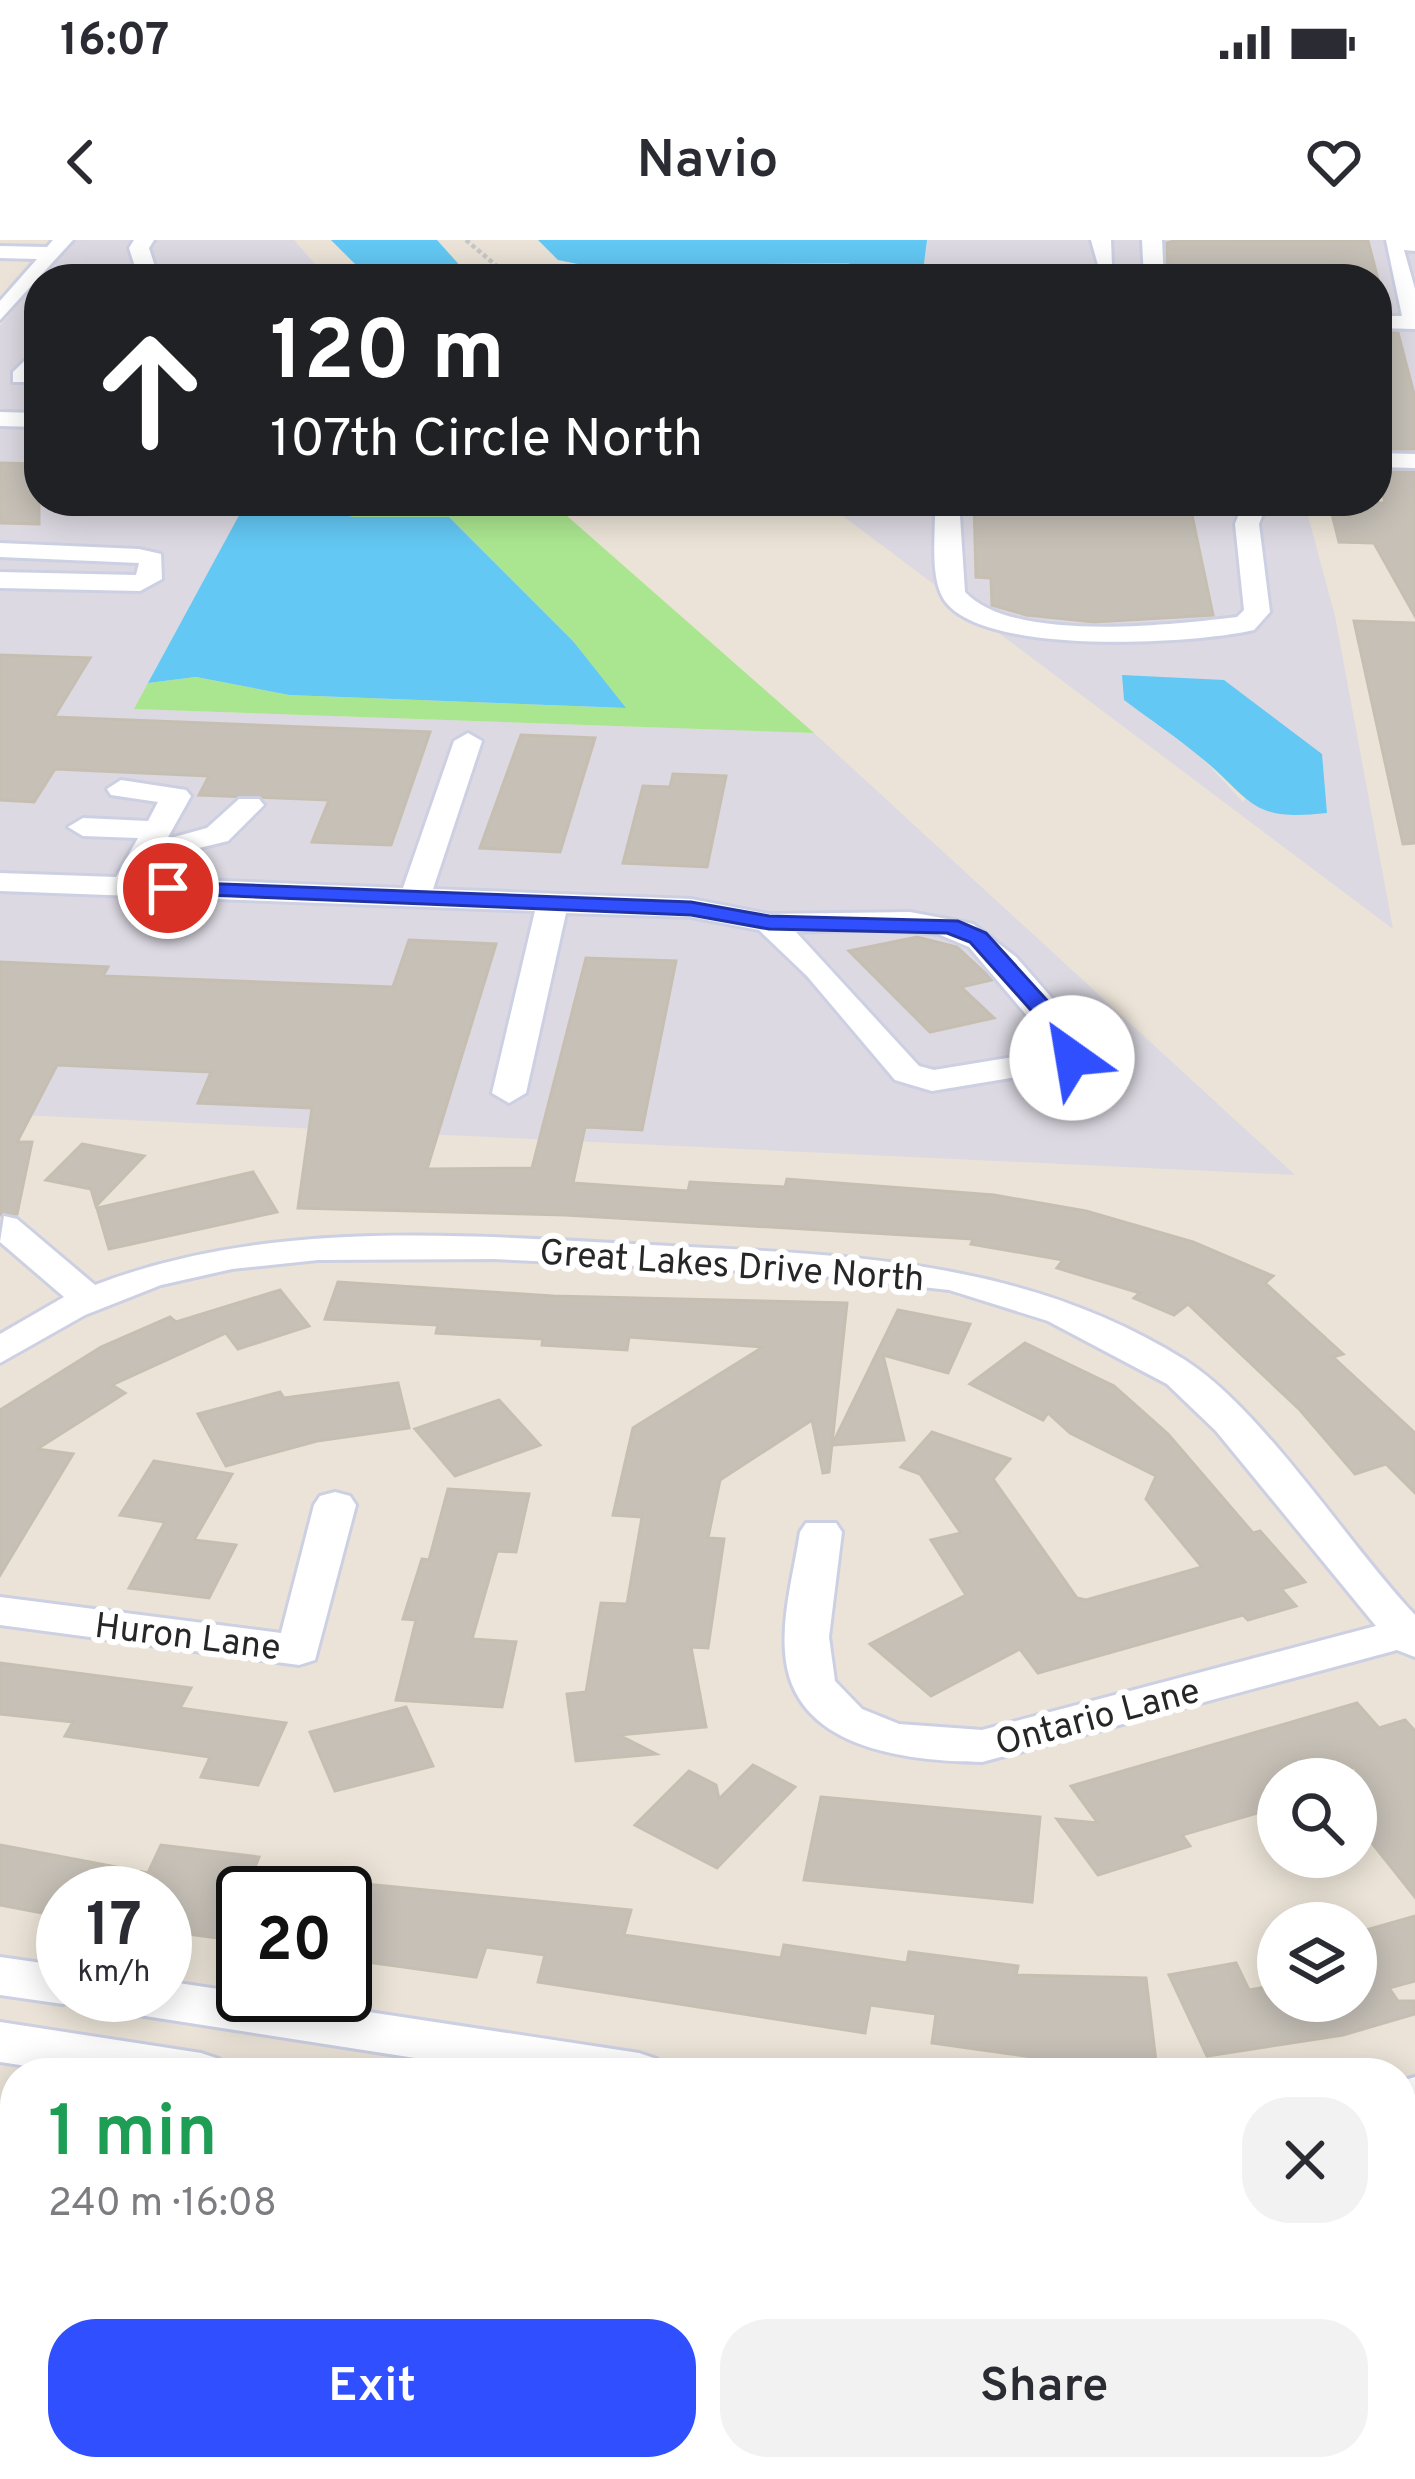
<!DOCTYPE html>
<html lang="en">
<head>
<meta charset="utf-8">
<style>
  :root { --surface:#fff; --page:#f2f2f3; --text:#2b2b33; --muted:#7c7c81; --accent:#304fff }
  body { margin:0; font-family:Overpass,sans-serif; background:var(--page); color:var(--text); height:100vh; display:flex; flex-direction:column; font-size:45px; white-space:nowrap }
  * { box-sizing:border-box; margin:0 }
  p { font-size:39px; color:var(--muted) }
  .icon { flex:none; width:66px; height:66px; fill:none; stroke:currentColor; stroke-width:2; stroke-linecap:round; stroke-linejoin:round }
  .map { position:relative; flex:1; overflow:hidden }
  .details { position:absolute; left:0px; top:1818px; width:1416px; height:423px; display:flex; flex-direction:column; background:var(--surface); border-radius:48px 48px 0 0; box-shadow:0 6px 30px #0003 }
  .details>* { flex:none }
  .hud { position:absolute; left:24px; top:24px; width:1368px; height:252px; border-radius:48px; box-shadow:0 6px 30px #0003; background:#202124; color:#fff; overflow:hidden }
  .controls { position:absolute; left:1257px; top:1518px; display:grid; gap:24px }
  .controls a { display:grid; place-items:center; width:120px; height:120px; border-radius:50%; background:var(--surface); box-shadow:0 6px 30px #0003; font-size:60px }
  .speed { position:absolute; left:36px; top:1626px; display:flex; gap:24px; font-size:60px; font-weight:700; text-align:center }
  .speed>* { display:grid; place-content:center; width:156px; height:156px; border-radius:50%; background:var(--surface); box-shadow:0 6px 30px #0003; line-height:1 }
  .speed small { font-size:30px; font-weight:400 }
  .speed .limit { border:6px solid #111; border-radius:18px; background:#fff; color:#111 }
  .pin { position:absolute; display:grid; place-items:center; width:102px; height:102px; color:#fff; margin:-51px; border:6px solid #fff; border-radius:50%; box-shadow:0 3px 12px #0007 }
  .me { position:absolute; width:132px; margin:-66px; rotate:328deg; stroke-linejoin:round; filter:drop-shadow(0 0 9px #0008) }
  .turn { display:flex; align-items:center; gap:42px; height:252px; padding:0 48px; font-size:54px }
  .turn .icon { width:156px; height:156px; stroke-width:2.5 }
  .turn b { display:block; font-size:84px; line-height:102px }
  .round { display:grid; place-items:center; flex:none; width:126px; height:126px; border-radius:48px; background:var(--page) }
  .head { display:flex; align-items:center; justify-content:space-between; height:204px; padding:0 48px }
  h1 { font-size:72px; font-weight:600; line-height:90px; color:#1e9e55 }
  .primary-button { display:flex; gap:24px; margin-top:auto; padding:24px 48px }
  .primary-button a { flex:1; height:138px; border-radius:48px; background:var(--accent); color:#fff; font-size:48px; font-weight:600; line-height:138px; text-align:center }
  .primary-button a+a { background:var(--page); color:var(--text) }
  .status { display:flex; justify-content:space-between; align-items:center; height:84px; padding:0 60px; background:var(--surface); direction:ltr }
  .status svg { height:33px; fill:currentColor }
  header { display:flex; justify-content:space-between; align-items:center; height:156px; padding:0 48px; background:var(--surface); font-size:54px; font-weight:600 }
  .map>svg:first-child { display:block }
  .industrial { fill:#dcd9e2; fill-rule:evenodd }
  .green { fill:#aae690 }
  .water { fill:#63c8f4 }
  .building { fill:#c6c0b7; stroke:#c6bfb1; stroke-width:3 }
  .lines { fill:none; stroke-linecap:round; stroke-linejoin:round }
  .minor-casing { stroke:#cdd0e2; stroke-width:6 }
  .path { stroke:#c7c7c7; stroke-width:4.5; stroke-dasharray:4.5 3; stroke-linecap:butt }
  .minor { fill:#fff; fill-rule:evenodd }
  .route { fill:#304fff; stroke:#1f33a6; stroke-width:3 }
  .labels { text-anchor:middle; stroke-width:12; stroke-linejoin:round; paint-order:stroke }
  .street-label { font-size:36px; fill:#272727; stroke:#fff }
</style>
</head>
<body>
<div class="status"><b>16:07</b><svg viewBox="0 0 49 12"><path d="M0 12V9h3v3zM5 12V6h3v6zM10 12V3h3v9zM15 12V0h3v12zM26 1h20v11H26zM47 4h2v5h-2z"/></svg></div>
<header><svg class="icon" aria-label="back" viewBox="0 0 24 24"><path d="M15 5l-7 7 7 7"/></svg>Navio<svg class="icon" aria-label="heart" viewBox="0 0 24 24"><path d="M12 20l-8-8c-3-5 5-10 8-4 3-6 11-1 8 4z"/></svg></header>
<div class="map">
<svg width="1415" height="2239" viewBox="0 0 1415 2239">
  <rect width="100%" height="100%" fill="#ebe3d7"/>
  <g class="industrial">
    <polygon points="72,0 294,0 328,39 40,39"/>
    <polygon points="927,0 1415,0 1415,216 1377,215 1377,39 922,39"/>
    <polygon points="39,40 39,175 0,174 0,86"/>
    <polygon points="0,183 39,184 39,261 247,261 135,469 814,493 1295,935 0,874 0,650 705,676 708,662 0,634"/>
    <path d="M823,261H1304L1335,376L1393,689ZM1224,441L1291,494L1243,562L1202,518L1124,460Z"/>
  </g>
  <g class="green">
    <polygon points="849,23 883,39 595,39 587,26"/>
    <polygon points="247,261 550,261 814,493 134,469 148,443 196,437 289,455 625,468 573,401 449,277 353,277 303,265 243,268"/>
  </g>
  <g class="water">
    <polygon points="331,0 437,0 472,39 370,39"/>
    <polygon points="538,0 927,0 922,39 883,39 848,23 588,26 558,20"/>
    <polygon points="303,265 353,277 449,277 573,401 626,468 289,455 196,437 148,443 243,268"/>
    <path d="M1122,435L1224,440L1322,514L1327,573C1247,582 1253,559 1199,516C1175,496 1149,479 1124,460Z"/>
  </g>
  <g class="building">
    <polygon points="1178,0 1368,1 1378,39 1168,39 1167,3"/>
    <polygon points="1377,92 1398,93 1415,158 1415,209 1377,209"/>
    <polygon points="0,223 39,224 39,284 0,283"/>
    <polygon points="1378,232 1415,232 1415,376 1374,303 1339,302 1329,262 1385,263"/>
    <polygon points="974,261 1189,261 1213,375 1094,382 1026,375 992,365 991,338 976,337"/>
    <polygon points="1354,381 1415,383 1415,603 1403,604"/>
    <polygon points="0,415 90,418 54,477 430,492 391,605 312,602 329,560 199,555 209,536 55,529 34,562 0,560"/>
    <polygon points="521,495 595,498 560,612 480,608"/>
    <polygon points="673,534 726,536 707,627 623,623 643,546 670,547"/>
    <polygon points="917,697 957,707 986,734 991,740 961,747 994,778 930,792 849,711"/>
    <polygon points="409,700 496,704 427,929 532,928 586,718 676,721 642,890 585,887 573,943 688,951 690,942 785,947 787,939 994,955 1086,971 1193,1002 1273,1036 1265,1043 1343,1114 1333,1117 1415,1193 1415,1253 1386,1224 1355,1234 1300,1170 1188,1064 1174,1075 1134,1058 1140,1053 1057,1028 1063,1020 971,1004 973,999 565,975 298,968 312,868 198,863 211,832 57,825 17,902 32,902 17,974 0,975 0,722 108,727 103,736 393,747"/>
    <polygon points="82,904 144,916 96,966 91,949 46,940"/>
    <polygon points="253,932 277,972 109,1009 97,968"/>
    <polygon points="338,1042 553,1056 847,1063 829,1232 823,1233 812,1180 720,1240 708,1298 724,1299 708,1408 691,1407 706,1487 619,1495 656,1514 576,1521 567,1454 586,1452 601,1363 627,1364 642,1277 613,1275 633,1188 763,1107 629,1097 627,1110 542,1105 543,1099 436,1093 438,1085 325,1079"/>
    <polygon points="280,1050 309,1086 238,1109 226,1093 112,1145 125,1153 37,1209 73,1214 0,1335 0,1170 101,1107 170,1077 176,1082"/>
    <polygon points="898,1070 970,1084 948,1133 883,1115 904,1200 832,1205"/>
    <polygon points="1025,1103 1114,1146 1168,1194 1253,1293 1260,1291 1305,1342 1281,1349 1296,1366 1248,1380 1243,1375 1038,1433 1020,1409 931,1456 870,1404 966,1355 931,1300 961,1293 920,1234 901,1227 932,1192 1010,1219 993,1239 1077,1358 1086,1360 1202,1327 1146,1259 1156,1236 1070,1193 1048,1173 1043,1180 970,1144"/>
    <polygon points="398,1143 409,1188 317,1201 226,1226 198,1174 280,1152 284,1158"/>
    <polygon points="499,1160 540,1205 455,1236 415,1189"/>
    <polygon points="154,1221 232,1234 194,1300 236,1305 209,1358 129,1348 165,1282 120,1275"/>
    <polygon points="448,1249 529,1254 516,1312 497,1311 472,1399 516,1402 502,1467 396,1460 416,1380 403,1379 422,1319 429,1320"/>
    <polygon points="0,1423 191,1448 180,1468 286,1483 258,1545 201,1537 210,1517 65,1496 73,1482 0,1474"/>
    <polygon points="1357,1463 1379,1488 1405,1480 1415,1491 1415,1657 1356,1583 1356,1527 1319,1539 1278,1539 1278,1567 1182,1595 1190,1606 1098,1635 1057,1579 1098,1583 1071,1546"/>
    <polygon points="406,1467 433,1526 335,1551 310,1492"/>
    <polygon points="753,1525 795,1547 717,1628 635,1585 689,1531 716,1545 719,1559"/>
    <polygon points="821,1557 1040,1577 1032,1662 804,1640"/>
    <polygon points="0,1605 148,1633 161,1605 259,1617 255,1627 310,1636 309,1653 243,1653 226,1699 165,1691 165,1653 63,1653 63,1677 0,1665"/>
    <polygon points="345,1642 631,1670 624,1695 781,1718 784,1705 907,1723 909,1712 1018,1726 1016,1735 1146,1738 1156,1822 1054,1820 932,1803 936,1774 870,1765 865,1793 538,1742 545,1715 486,1707 476,1737 345,1719"/>
    <polygon points="1415,1676 1415,1741 1389,1748 1398,1761 1415,1761 1415,1774 1343,1795 1207,1816 1169,1735 1236,1723 1249,1750 1278,1745 1278,1761 1356,1761 1356,1693"/>
  </g>
  <g class="lines">
    <g class="minor-casing">
      <g id="minor">
        <polygon points="53,0 73,0 0,80 0,61 37,19 0,18 0,6 47,7"/>
        <polygon points="134,0 154,0 149,8 159,39 139,39 129,8"/>
        <polygon points="1091,0 1111,0 1112,25 1098,25"/>
        <polygon points="1142,0 1162,0 1164,39 1144,39"/>
        <polygon points="1386,0 1415,0 1415,11 1404,10 1415,49 1415,89 1377,88 1377,76 1402,76"/>
        <polygon points="39,107 39,128 29,142 13,142 13,132"/>
        <polygon points="0,172 39,173 39,187 0,186"/>
        <polygon points="1377,213 1415,214 1415,228 1377,227"/>
        <path d="M935,261H959L965,352C1012,403 1171,385 1237,377L1244,370L1235,284L1244,261H1268L1259,284L1270,372L1254,390C1196,404 968,418 941,354C930,330 936,287 935,261Z"/>
        <polygon points="0,303 139,309 161,314 162,339 140,351 0,348 0,332 136,335 139,323 0,317"/>
        <path d="M468,493L482,501L433,649L691,659L769,674L910,672L973,684L1016,717L1086,797L1089,818L1072,828L932,851L895,840L807,736L759,690L691,677L566,673L526,853L509,863L492,853L535,671L0,651V633L116,637L138,598L83,596L68,587L83,578L148,581L158,562L111,555L107,549L121,540L186,550L191,556L167,599L207,588L239,559H259L264,565L228,601L157,618L146,638L403,648L454,501ZM879,689L938,694L969,707L1056,810L934,830L919,826L796,692Z"/>
        <path d="M4,976L17,979L95,1045C267,979 453,995 633,1004C826,1015 1015,1013 1185,1120C1264,1171 1347,1303 1415,1375V1417L1397,1410L982,1522C906,1521 791,1509 785,1412C782,1373 794,1331 800,1292L806,1283H836L842,1292L829,1397L835,1441L862,1469L899,1484L982,1490L1376,1386L1216,1191L1167,1144L1048,1081L949,1050L805,1034L493,1019L318,1020L232,1029L161,1045L85,1075L0,1123V1094L64,1057L0,1002Z"/>
        <polygon points="335,1252 350,1256 356,1265 315,1420 299,1425 0,1385 0,1357 281,1393 314,1265 320,1256"/>
        <polygon points="0,1717 63,1726 63,1755 82,1755 63,1764 0,1755"/>
        <polygon points="165,1741 639,1813 657,1819 665,1833 511,1833 132,1774 114,1768 107,1755 165,1755"/>
        <polygon points="0,1782 201,1813 219,1819 227,1833 73,1833 0,1822"/>
        <polygon points="1415,1837 1415,1877 1401,1881 1401,1841"/>
        <polygon points="1415,1912 1415,1954 1401,1958 1401,1916"/>
      </g>
    </g>
    <polyline class="path" points="466,0 512,39"/>
    <use href="#minor" class="minor"/>
  </g>
  <polygon class="route" points="168,642 691,662 769,676 958,681 986,693 1082,799 1084,818 1064,823 1062,805 970,702 947,693 769,689 691,675 160,653 160,643"/>
  <g class="labels">
    <g class="street-label">
      <text transform="translate(732 1024) rotate(4)" y="13">Great Lakes Drive North</text>
      <text transform="translate(188 1395) rotate(7)" y="13">Huron Lane</text>
      <text transform="translate(1097 1475) rotate(-15)" y="13">Ontario Lane</text>
    </g>
  </g>
</svg>
<div class="controls">
<a><svg class="icon" aria-label="search" viewBox="0 0 24 24"><circle cx="10" cy="10" r="6"/><path d="M15 15l6 6"/></svg></a>
<a><svg class="icon" aria-label="layers" viewBox="0 0 24 24"><path d="M12 4l9 5-9 5-9-5zM3 14l9 5 9-5"/></svg></a>
</div>
<div class="speed"><div>17<small>km/h</small></div><div class="limit">20</div></div>
<div class="pin" style="left:168px;top:648px;background:#d93025"><svg class="icon" aria-label="arrive" viewBox="0 0 24 24"><path d="M6 21V4h12l-3 4 3 4H6"/></svg></div>
<svg class="me" style="left:1072px;top:818px" viewBox="-20 -20 40 40"><circle r="19" fill="#fff"/><path d="M0-13L10 11 0 6-10 11z" fill="#304fff"/></svg>
<div class="hud">
<div class="turn"><svg class="icon" aria-label="ahead" viewBox="0 0 24 24"><path d="M12 20V5M6 11l6-6 6 6"/></svg><div><b>120 m</b>107th Circle North</div></div>
</div>
<section class="details">
<div class="head"><div><h1>1 min</h1><p>240 m · 16:08</p></div><a class="round"><svg class="icon" aria-label="close" viewBox="0 0 24 24"><path d="M6 6l12 12M18 6L6 18"/></svg></a></div>
<div class="primary-button"><a>Exit</a><a>Share</a></div>
</section>
</div>
</body>
</html>
